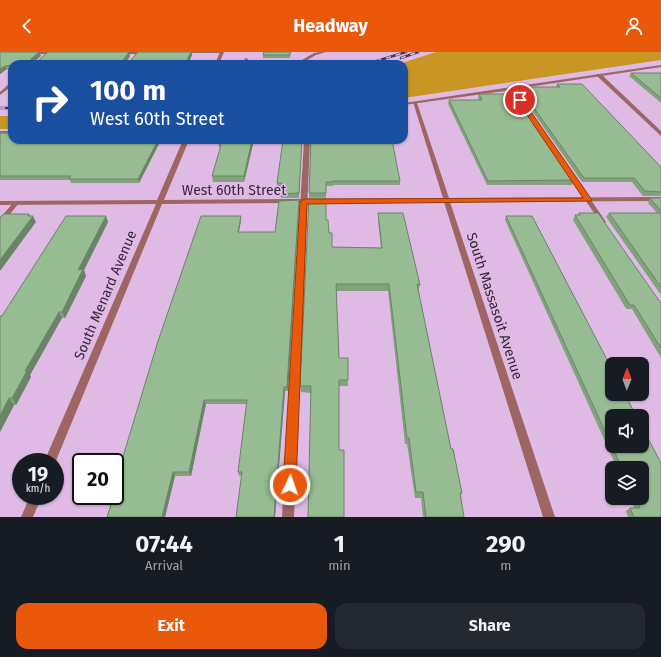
<!DOCTYPE html>
<html lang="en">
<head>
<meta charset="utf-8">
<style>
  :root { --surface:#171b24; --page:#242831; --text:#f1f3f6; --muted:#9ea1a6; --accent:#ea580c }
  body { margin:0; font-family:"Fira Sans",sans-serif; background:var(--page); color:var(--text); height:100vh; display:flex; flex-direction:column; font-size:15px; white-space:nowrap }
  * { box-sizing:border-box; margin:0 }
  p { font-size:13px; color:var(--muted) }
  .icon { flex:none; width:22px; height:22px; fill:none; stroke:currentColor; stroke-width:2; stroke-linecap:round; stroke-linejoin:round }
  .map { position:relative; height:465px; overflow:hidden }
  .side { display:flex; flex-direction:column; background:var(--surface); flex:1 }
  .side>* { flex:none }
  .banner { position:absolute; left:8px; top:8px; width:400px; height:84px; border-radius:12px; box-shadow:0 1px 3px #0004; background:#1a4fa0; color:#fff; overflow:hidden }
  .needle { width:26px; rotate:1deg }
  .tools { position:absolute; left:605px; top:305px; display:grid; gap:8px }
  .tools a { display:grid; place-items:center; width:44px; height:44px; border-radius:8px; background:var(--surface); box-shadow:0 1px 3px #0004; font-size:20px }
  .speed { position:absolute; left:12px; top:401px; display:flex; gap:8px; font-size:20px; font-weight:700; text-align:center }
  .speed>* { display:grid; place-content:center; width:52px; height:52px; border-radius:50%; background:var(--surface); box-shadow:0 1px 3px #0004; line-height:1 }
  .speed small { font-size:10px; font-weight:400 }
  .speed .limit { border:2px solid #111; border-radius:6px; background:#fff; color:#111 }
  .pin { position:absolute; display:grid; place-items:center; width:34px; height:34px; color:#fff; margin:-17px; border:2px solid #fff; border-radius:50%; box-shadow:0 1px 4px #0007 }
  .me { position:absolute; width:44px; margin:-22px; rotate:3deg; stroke-linejoin:round; filter:drop-shadow(0 0 3px #0008) }
  .turn { display:flex; align-items:center; gap:14px; height:84px; padding:0 16px; font-size:18px }
  .turn .icon { width:52px; height:52px; stroke-width:2.5 }
  .turn b { display:block; font-size:28px; line-height:34px }
  .eta { display:flex; justify-content:space-evenly; align-items:center; height:68px; text-align:center }
  .eta b { font-size:24px; font-weight:700; line-height:28px }
  .primary-button { display:flex; gap:8px; margin-top:auto; padding:8px 16px }
  .primary-button a { flex:1; height:46px; border-radius:12px; background:var(--accent); color:#fff; font-size:16px; font-weight:700; line-height:46px; text-align:center }
  .primary-button a+a { background:var(--page); color:var(--text) }
  header { display:flex; justify-content:space-between; align-items:center; height:52px; padding:0 16px; background:var(--accent); color:#fff; font-size:18px; font-weight:700 }
  .map>svg:first-child { display:block }
  .green { fill:#c99623 }
  .lines { fill:none; stroke-linecap:round; stroke-linejoin:round }
  .lane { fill:#9d6663; fill-rule:evenodd }
  .street { fill:#9d6663; fill-rule:evenodd }
  .rail-casing { stroke:#49374b; stroke-width:2.5 }
  .rail { stroke:#dfbae5; stroke-width:1.5; stroke-dasharray:5; stroke-linecap:butt }
  .wall { fill:#82a27e }
  .shaded-wall { fill:#6a8467 }
  .building { fill:#97bc93; stroke:#6a8467 }
  .route { fill:#ea580c; stroke:#983908 }
  .labels { text-anchor:middle; stroke-width:3; stroke-linejoin:round; paint-order:stroke }
  .street-label { font-size:14px; fill:#372839; stroke:#dfbae5 }
</style>
</head>
<body>
<header><svg class="icon" aria-label="back" viewBox="0 0 24 24"><path d="M15 5l-7 7 7 7"/></svg>Headway<svg class="icon" aria-label="person" viewBox="0 0 24 24"><circle cx="12" cy="8" r="4"/><path d="M4 21q1-7 8-7t8 7"/></svg></header>
<div class="map">
<svg width="661" height="465" viewBox="0 0 661 465">
  <rect width="100%" height="100%" fill="#dfbae5"/>
  <g class="green">
    <polygon points="436,0 661,0 661,8 404,46 404,12 399,12"/>
    <rect x="0" y="64" width="12" height="13"/>
  </g>
  <g class="lines">
    <g class="lane">
      <polygon points="28,0 58,0 59,1 57,2 29,2 27,1"/>
      <polygon points="118,0 148,0 149,1 147,2 119,2 117,1"/>
      <polygon points="179,0 224,0 222,1 181,1"/>
      <polygon points="319,0 326,0 316,3 304,10 283,12 302,8 314,1"/>
      <polygon points="245,6 248,7 248,12 244,12"/>
      <polygon points="661,13 661,15 515,37 524,51 522,52 520,52 511,38 404,53 404,51"/>
      <rect x="0" y="79" width="12" height="4"/>
      <polygon points="304,88 310,88 294,465 282,465"/>
      <polygon points="568,116 570,117 606,170 605,171 603,172 600,170 565,118"/>
      <polygon points="16,149 19,151 2,172 0,173 0,166 14,150"/>
    </g>
    <g class="street">
      <polygon points="220,0 224,0 219,12 215,12"/>
      <polygon points="597,22 601,22 661,79 661,84 597,24"/>
      <polygon points="10,31 12,31 12,34 0,43 0,40"/>
      <polygon points="413,50 417,51 449,146 661,145 661,149 450,150 555,465 543,465 444,150 162,152 55,411 55,410 44,410 156,152 0,153 0,149 157,148 183,88 189,88 164,148 443,146"/>
      <polygon points="30,444 42,444 33,465 21,465"/>
    </g>
    <g class="rail-casing">
      <g id="rail">
        <polyline points="401,6 418,0"/>
        <polyline points="367,12 406,0"/>
        <polyline points="0,56 12,56"/>
      </g>
    </g>
    <use href="#rail" class="rail"/>
  </g>
  <g class="wall">
    <polygon points="0,0 41,4 34,10 130,4 127,9 129,10 138,0 192,0 192,3 188,12 12,12 12,17 7,17 0,22"/>
    <polygon points="291,0 290,6 263,6 263,3"/>
    <polygon points="631,21 661,21 661,51 629,24"/>
    <polygon points="557,32 661,115 661,144 643,144 632,130 582,130 523,46 524,44 520,39 521,35 556,35"/>
    <polygon points="479,42 574,126 572,133 487,133 448,52 449,48 479,48 478,46"/>
    <polygon points="0,81 161,88 139,131 71,131 70,128 0,128"/>
    <polygon points="254,88 244,130 213,130 212,124 220,97 219,93"/>
    <polygon points="302,88 299,146 281,146 280,142 281,135 277,135 277,131"/>
    <polygon points="311,88 400,129 400,133 333,133 333,134 326,134 326,145 309,145"/>
    <polygon points="650,146 661,146 661,243 606,165 609,161 657,161 648,151"/>
    <polygon points="299,148 288,339 285,339 275,465 236,465 242,424 239,424 238,420 247,352 206,352 191,424 175,424 165,465 107,465 120,424 118,421 241,168 239,180 275,180"/>
    <polygon points="378,161 420,233 418,239 451,397 462,441 461,444 464,465 423,465 421,446 415,446 407,392 405,392 388,239 336,239 339,306 348,328 348,334 339,334 339,398 344,465 311,341 301,340 300,334 326,168 332,195 381,196 378,168"/>
    <polygon points="579,161 660,250 661,251 661,306 632,257 627,257 625,255 573,168 575,163 578,163"/>
    <polygon points="106,164 108,170 84,218 86,224 65,266 62,266 30,323 31,325 16,353 14,353 0,380 0,264 2,264"/>
    <polygon points="506,164 532,164 612,317 612,342 625,342 636,364 612,364 612,394 642,394 642,375 661,411 661,465 628,465 626,459 630,456 634,456 630,446 642,446 642,416 617,416 505,168"/>
  </g>
  <g class="shaded-wall">
    <polygon points="39,0 41,4 32,11 31,7"/>
    <polygon points="129,0 130,4 124,12 123,8"/>
    <polygon points="191,0 192,0 192,3 188,12 185,12"/>
    <polygon points="5,14 7,17 0,22 0,17"/>
    <polygon points="158,88 161,88 139,131 138,127"/>
    <polygon points="252,88 254,88 244,130 244,124"/>
    <polygon points="299,148 299,153 288,339 287,335"/>
    <polygon points="29,162 31,166 33,164 36,170 0,219 0,208"/>
    <polygon points="106,164 108,170 84,218 86,224 65,266 62,260 78,218"/>
    <polygon points="241,164 241,168 238,184 238,180"/>
    <polygon points="59,260 62,266 30,323 31,325 16,353 12,346 25,319"/>
    <polygon points="284,335 285,339 275,465 274,465"/>
    <polygon points="9,346 14,353 0,380 0,364"/>
    <polygon points="204,348 206,352 191,424 189,420"/>
    <polygon points="173,420 175,424 165,465 162,465"/>
  </g>
  <g class="building">
    <polygon points="0,0 39,0 31,7 31,10 38,9 48,0 129,0 123,8 129,10 138,0 191,0 185,12 12,12 12,13 5,14 0,17"/>
    <polygon points="264,0 290,0 290,3 263,3"/>
    <polygon points="631,21 661,21 661,46"/>
    <polygon points="557,32 582,32 661,115 661,140 645,139 634,126 584,126 524,42 525,41 521,35 560,35"/>
    <polygon points="479,42 516,42 574,126 572,126 574,128 488,129 449,48 482,48"/>
    <polygon points="0,81 12,81 12,88 158,88 138,127 69,127 71,124 0,124"/>
    <polygon points="221,88 252,88 244,124 212,124 221,93 219,93"/>
    <polygon points="283,88 302,88 299,141 280,142 282,131 277,131"/>
    <polygon points="311,88 392,88 400,129 333,129 333,130 326,130 326,141 309,141"/>
    <polygon points="309,146 326,146 326,168 328,168 329,181 332,181 332,195 382,196 378,161 403,161 417,220 420,233 417,232 451,397 453,397 462,441 460,441 464,465 426,465 423,440 416,440 409,386 407,386 389,232 336,232 339,306 348,306 348,328 339,328 339,398 344,398 344,465 308,465 311,334 300,334"/>
    <polygon points="650,146 661,146 661,159"/>
    <polygon points="299,148 287,335 284,335 274,465 236,465 242,420 238,420 247,348 204,348 189,420 173,420 162,465 107,465 114,444 115,444 115,439 121,421 118,421 158,289 201,164 241,164 238,180 275,180 279,149"/>
    <polygon points="579,161 598,161 660,250 661,251 661,296 634,253 630,253 628,250 575,163 580,163"/>
    <polygon points="609,161 661,161 661,235"/>
    <polygon points="4,162 29,162 28,164 33,164 0,208 0,165"/>
    <polygon points="66,164 106,164 78,218 83,217 62,260 59,260 25,319 27,319 12,346 9,346 0,364 0,264 2,264"/>
    <polygon points="506,164 532,164 612,317 612,342 625,342 636,364 612,364 612,394 642,394 642,375 661,411 661,465 634,465 630,456 640,456 636,446 642,446 642,416 622,416"/>
  </g>
  <polygon class="route" points="518,47 522,47 592,148 591,149 307,152 296,433 294,438 290,440 285,438 283,433 300,150 304,147 583,146 517,48"/>
  <g class="labels">
    <g class="street-label">
      <text x="234" y="143">West 60th Street</text>
      <text transform="translate(105 243) rotate(-67)" y="5">South Menard Avenue</text>
      <text transform="translate(495 254) rotate(72)" y="5">South Massasoit Avenue</text>
    </g>
  </g>
</svg>
<div class="tools">
<a><svg class="needle" viewBox="-14 -14 28 28"><path d="M0-13l5 13h-10z" fill="#e53935"/><path d="M0 13l5-13h-10z" fill="#9ea1a6"/></svg></a>
<a><svg class="icon" aria-label="sound" viewBox="0 0 24 24"><path d="M4 9h4l5-4v14l-5-4H4zM17 9q2 3 0 6"/></svg></a>
<a><svg class="icon" aria-label="layers" viewBox="0 0 24 24"><path d="M12 4l9 5-9 5-9-5zM3 14l9 5 9-5"/></svg></a>
</div>
<div class="speed"><div>19<small>km/h</small></div><div class="limit">20</div></div>
<div class="pin" style="left:520px;top:48px;background:#d93025"><svg class="icon" aria-label="arrive" viewBox="0 0 24 24"><path d="M6 21V4h12l-3 4 3 4H6"/></svg></div>
<svg class="me" style="left:290px;top:433px" viewBox="-20 -20 40 40"><circle r="17" fill="#ea580c" stroke="#fff" stroke-width="3"/><path d="M0-11L8 9 0 5-8 9z" fill="#fff"/></svg>
<div class="banner">
<div class="turn"><svg class="icon" aria-label="right" viewBox="0 0 24 24"><path d="M7 20v-9h11M14 6l5 5-5 5"/></svg><div><b>100 m</b>West 60th Street</div></div>
</div>
</div>
<section class="side">
<div class="eta">
<div><b>07:44</b><p>Arrival</p></div>
<div><b>1</b><p>min</p></div>
<div><b>290</b><p>m</p></div>
</div>
<div class="primary-button"><a>Exit</a><a>Share</a></div>
</section>
</body>
</html>
